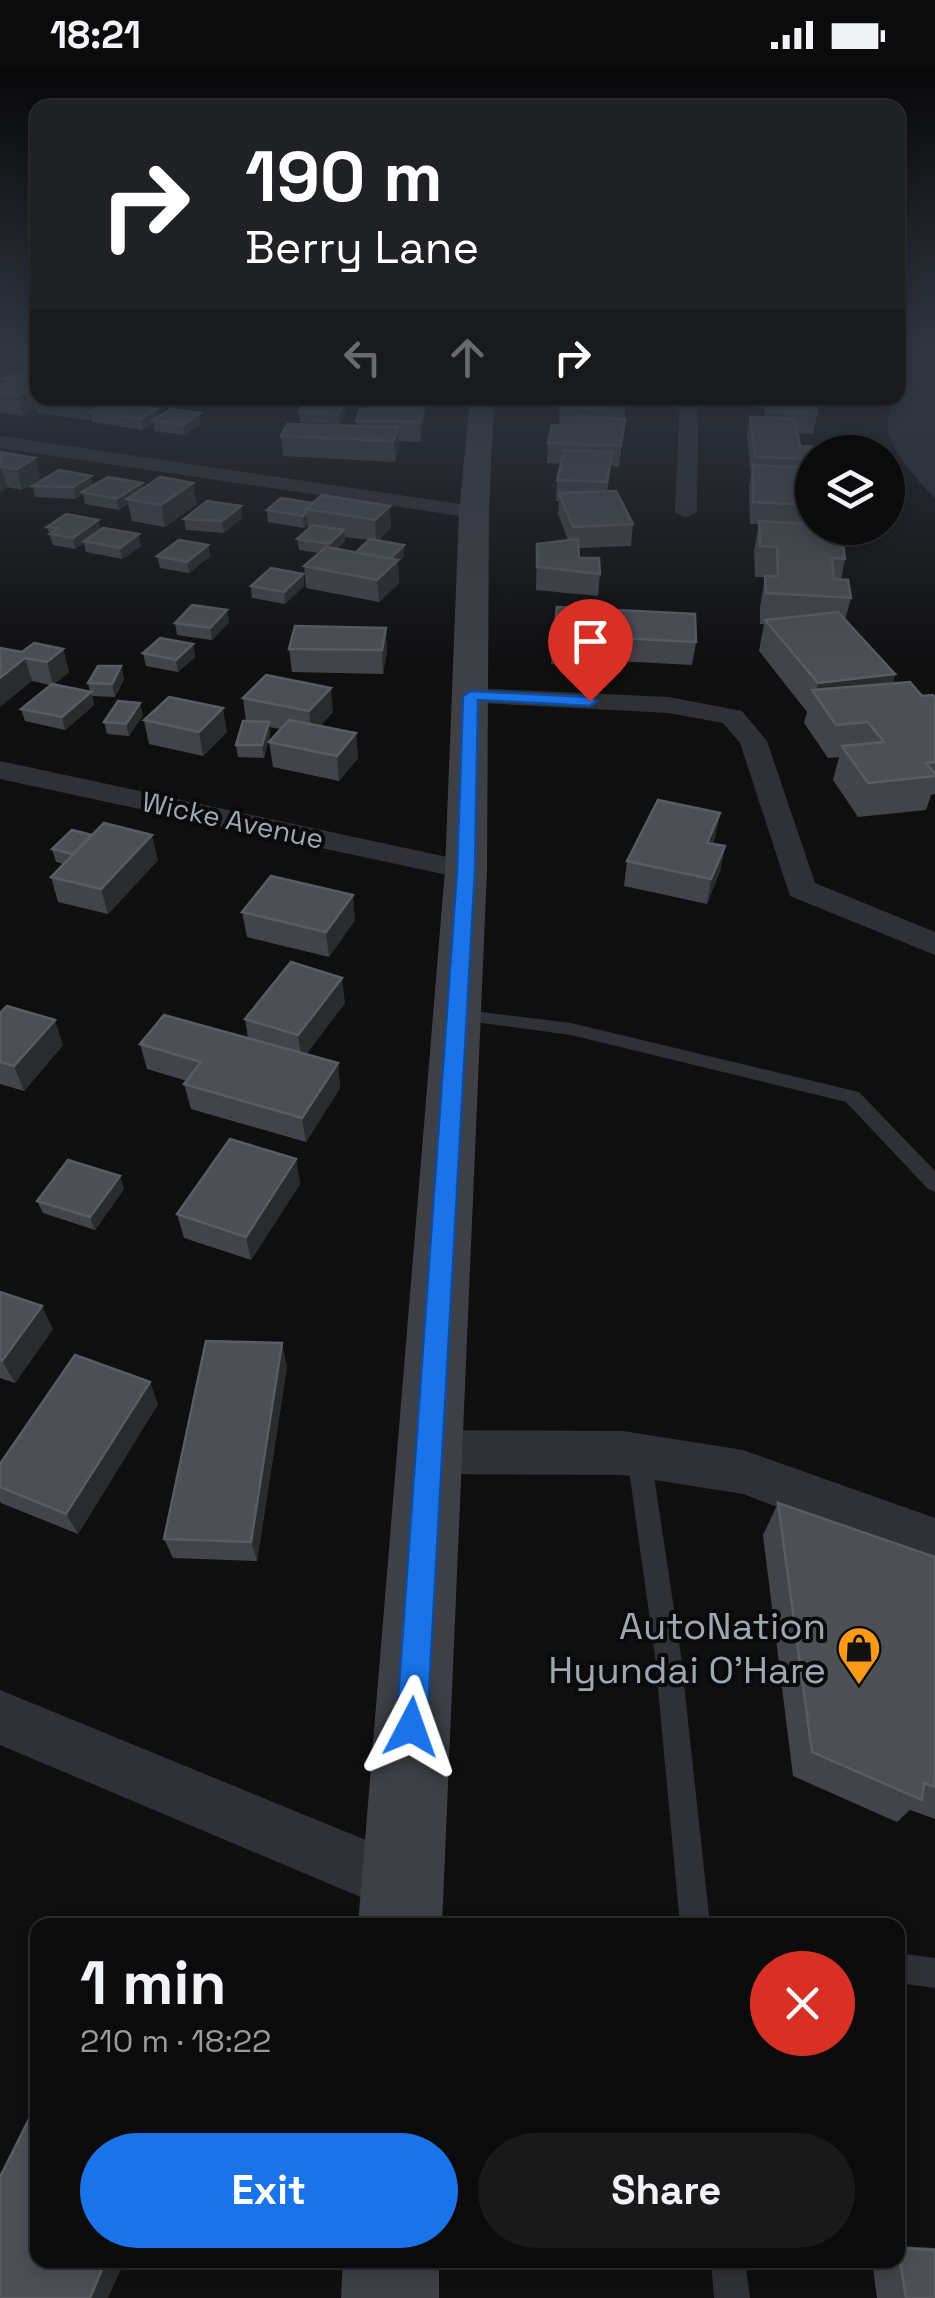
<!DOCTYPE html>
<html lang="en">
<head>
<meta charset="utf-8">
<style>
  :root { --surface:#0b0b0c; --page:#19191a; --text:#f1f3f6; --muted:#9a9b9d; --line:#2b2b2d; --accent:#1a73e8 }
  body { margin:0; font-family:"Space Grotesk",sans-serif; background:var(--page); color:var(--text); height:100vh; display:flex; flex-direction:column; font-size:38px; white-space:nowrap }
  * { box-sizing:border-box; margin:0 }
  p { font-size:32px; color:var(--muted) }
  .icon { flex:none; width:55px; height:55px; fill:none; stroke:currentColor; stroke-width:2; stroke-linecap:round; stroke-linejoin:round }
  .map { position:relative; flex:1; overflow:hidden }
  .details { position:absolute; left:30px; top:1848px; width:875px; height:350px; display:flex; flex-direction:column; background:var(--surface); border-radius:20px; box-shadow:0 5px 15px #0003,0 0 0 2px var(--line) }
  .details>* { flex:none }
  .hud { position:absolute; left:30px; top:30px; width:875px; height:305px; border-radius:20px; box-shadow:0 5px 15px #0003,0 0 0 2px var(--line); background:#202124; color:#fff; overflow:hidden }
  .tools { position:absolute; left:795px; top:365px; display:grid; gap:20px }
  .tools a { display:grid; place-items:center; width:110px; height:110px; border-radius:50%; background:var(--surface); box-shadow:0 5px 15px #0003,0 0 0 2px var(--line); font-size:50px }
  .pin { position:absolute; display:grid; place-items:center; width:85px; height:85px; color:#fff; margin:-102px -42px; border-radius:50% 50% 50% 0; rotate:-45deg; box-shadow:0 0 10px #0007 }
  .pin .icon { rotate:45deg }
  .me { position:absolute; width:110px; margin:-55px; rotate:4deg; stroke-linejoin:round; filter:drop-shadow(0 0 8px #0008) }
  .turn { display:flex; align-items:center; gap:35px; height:210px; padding:0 50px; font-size:45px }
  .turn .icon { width:130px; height:130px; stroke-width:2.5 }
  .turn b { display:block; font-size:70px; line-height:85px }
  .lanes { display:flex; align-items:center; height:95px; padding:0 50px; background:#0003; justify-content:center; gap:50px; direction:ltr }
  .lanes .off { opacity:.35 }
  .round { display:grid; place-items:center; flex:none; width:105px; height:105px; border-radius:52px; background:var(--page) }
  .head { display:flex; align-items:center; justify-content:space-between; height:170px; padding:0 50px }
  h1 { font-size:60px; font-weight:600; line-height:75px }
  .cta { display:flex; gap:20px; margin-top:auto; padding:20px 50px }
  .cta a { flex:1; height:115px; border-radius:60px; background:var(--accent); color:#fff; font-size:40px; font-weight:600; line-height:115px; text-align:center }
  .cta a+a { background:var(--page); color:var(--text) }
  .status { display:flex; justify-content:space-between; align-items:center; height:70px; padding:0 50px; background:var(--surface); direction:ltr }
  .status svg { height:28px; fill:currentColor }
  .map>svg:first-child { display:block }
  .water { fill:#252f35 }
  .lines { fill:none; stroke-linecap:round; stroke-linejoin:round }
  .service { fill:#303136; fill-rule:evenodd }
  .minor { fill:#303136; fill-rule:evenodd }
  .secondary { fill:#3e4046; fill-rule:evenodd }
  .wall { fill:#424449; fill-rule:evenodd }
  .shaded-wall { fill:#292b2d }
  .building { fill:#4c4f54; stroke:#595d63; stroke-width:2.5 }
  .route { fill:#1a73e8; stroke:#114b97; stroke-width:2.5 }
  .labels { text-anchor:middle; stroke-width:8; stroke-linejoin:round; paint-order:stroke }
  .far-street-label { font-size:28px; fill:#9fa7b3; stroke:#0a0a0b }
  .near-poi-label { font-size:38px; fill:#9fa7b3; stroke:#0a0a0b; text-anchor:end }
</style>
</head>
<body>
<div class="status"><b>18:21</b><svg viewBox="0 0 49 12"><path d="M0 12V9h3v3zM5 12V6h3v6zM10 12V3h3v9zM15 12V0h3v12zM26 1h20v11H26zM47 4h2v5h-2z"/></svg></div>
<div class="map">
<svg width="935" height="2228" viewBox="0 0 935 2228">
  <rect width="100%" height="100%" fill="#0f0f10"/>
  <path class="water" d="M916,283H935V428C922,416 893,382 889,364C883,340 907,305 916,283Z"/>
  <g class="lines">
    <g class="service">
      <polygon points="457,939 571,953 859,1022 935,1101 935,1122 928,1119 846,1032 571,965 451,949 448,945"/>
      <polygon points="639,1375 647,1378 651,1386 681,1586 710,1855 680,1855 655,1586 627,1386 631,1378"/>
      <polygon points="898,1883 935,1888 935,1918 898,1913"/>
      <polygon points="711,2190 745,2190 750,2228 714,2228"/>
    </g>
    <g class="minor">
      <polygon points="680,328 698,328 697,442 686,448 675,442"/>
      <polygon points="0,366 474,436 485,442 474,448 0,378"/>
      <polygon points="471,618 669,627 742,641 767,671 815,813 935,862 935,885 790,826 740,673 723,653 669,643 462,632 458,626 462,620"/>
      <polygon points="0,691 466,791 477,793 482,800 477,807 466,809 0,709"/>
      <polygon points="429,1360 623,1361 743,1380 935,1448 935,1496 743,1424 623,1405 429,1404 412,1397 405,1382 412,1367"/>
      <polygon points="0,1620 422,1793 431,1814 422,1835 401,1844 0,1675"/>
    </g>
    <g class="secondary">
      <polygon points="470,328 494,328 489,442 487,800 442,1855 358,1855 445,800 459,442"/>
      <polygon points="343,2190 439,2190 439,2228 341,2228"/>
    </g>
  </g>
  <g class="wall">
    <polygon points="38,294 38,328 108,328 109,332 158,347 201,354 184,365 155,361 153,353 143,360 92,352 92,349 89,350 37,343 36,338 23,346 0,342 0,314 0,316 6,313 5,309"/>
    <polygon points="149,328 198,328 185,336 150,331"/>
    <polygon points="349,328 385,328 384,331 425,342 420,372 399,371 399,377 395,392 283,386 281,366 357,356 356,351 366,339 367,334 350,334"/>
    <polygon points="563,328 627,328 619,397 611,396 607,421 633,454 631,476 579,478 579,488 600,504 598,526 536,520 537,474 568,470 558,444 559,431 556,431 557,410 561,394 547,393 548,373 559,355 560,338"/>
    <polygon points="738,328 810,328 811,334 817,344 813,364 797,363 800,376 812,382 812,440 808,440 806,453 845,489 841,510 851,528 845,550 895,604 893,613 922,626 935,628 935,724 931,725 926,740 858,747 833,710 839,687 828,688 804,653 807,642 759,581 764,554 760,554 760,537 765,507 755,507 754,481 759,454 750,454 749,416 751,404 747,367 750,347 764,347 766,338 738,336"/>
    <polygon points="344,335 345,345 339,354 300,352 299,342"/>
    <polygon points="0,382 35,388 40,409 22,420 7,417 0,422"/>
    <polygon points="142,413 143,419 197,434 165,457 132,451 128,434 119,440 85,434 83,424 75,429 35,427 32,416 93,416"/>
    <path d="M322,425L391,457L378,471L404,487L398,492L399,513L379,532L306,518L304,496L319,483L299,480L297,469L308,459V455L304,458L268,452L267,440L313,433ZM345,467L369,470L356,482L337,479L345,471Z"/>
    <polygon points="242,448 224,463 186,460 184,449"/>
    <polygon points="98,450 100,459 141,476 122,489 86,482 84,473 75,479 53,475 47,457"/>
    <polygon points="208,475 210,486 189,503 160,498 157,486"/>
    <polygon points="303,504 304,516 285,534 252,528 251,516"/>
    <polygon points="557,537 696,572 692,595 597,590 597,596 551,594"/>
    <polygon points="229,552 212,570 177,565 175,553"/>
    <polygon points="193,574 195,587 178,602 146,596 143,583"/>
    <polygon points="63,579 69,602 54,614 90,622 88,613 121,596 124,609 115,627 92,626 94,635 65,660 25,651 21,639 50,615 32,611 22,582"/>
    <polygon points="289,579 387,581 383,604 292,602"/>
    <polygon points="243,628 333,642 320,656 356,663 358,688 339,711 273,697 269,672 281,659 269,657 270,664 264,688 238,687 236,675 246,651"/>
    <polygon points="143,645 129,666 107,664 104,652"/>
    <polygon points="144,650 227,662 203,686 149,674"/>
    <polygon points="720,743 713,774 725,776 720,801 707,834 624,816 627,791"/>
    <polygon points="52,779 158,790 108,844 58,832 51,807 63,794 56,792"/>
    <polygon points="242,842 355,850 329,887 247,867"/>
    <polygon points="345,933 306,984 338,993 340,1018 306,1072 191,1039 184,1014 187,1011 147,999 140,974 248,968 245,949"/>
    <polygon points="0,943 63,975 24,1021 0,1014"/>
    <polygon points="296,1089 300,1114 251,1190 184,1168 177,1144"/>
    <polygon points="124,1119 95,1160 43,1143 37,1131"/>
    <polygon points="0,1222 53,1259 15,1313 0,1308"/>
    <polygon points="287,1296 257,1491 173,1488 164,1469"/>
    <polygon points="158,1334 78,1464 1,1433 0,1431 0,1394"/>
    <polygon points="778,1433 935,1487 935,1749 910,1740 897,1752 793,1706 763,1465"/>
    <polygon points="898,2176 935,2178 935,2228 877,2228 872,2190 898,2190"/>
  </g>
  <g class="shaded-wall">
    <polygon points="5,292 8,302 0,305 0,294"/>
    <polygon points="38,315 38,324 33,323 36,338 23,346 18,326"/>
    <polygon points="91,328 108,328 110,338 90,342 92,349 89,350 85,331"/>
    <polygon points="184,328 198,328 185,336"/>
    <polygon points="344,335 345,345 339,354 338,344"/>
    <polygon points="157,339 159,349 153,350 153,353 143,360 141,349"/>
    <polygon points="422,340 423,359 420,372 420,352"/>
    <polygon points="200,343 201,354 184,365 183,355"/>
    <polygon points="398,357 399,377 395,392 394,371"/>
    <polygon points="35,388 40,409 22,420 17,399"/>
    <polygon points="0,397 1,397 7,417 0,422"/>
    <polygon points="91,406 93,417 82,422 83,424 75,429 73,417"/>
    <polygon points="142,413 144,424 127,429 128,434 119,440 116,429"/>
    <polygon points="193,413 197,434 165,457 161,435"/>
    <polygon points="241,436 242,448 224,463 222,451"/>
    <polygon points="390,436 391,457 376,472 375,450"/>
    <polygon points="306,443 308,455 304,458 303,446"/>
    <polygon points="98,450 101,461 84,471 84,473 75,479 73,468"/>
    <polygon points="344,460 345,471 330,485 329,474"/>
    <polygon points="139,464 141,476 122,489 120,478"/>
    <polygon points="208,475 210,486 189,503 187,492"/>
    <polygon points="404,475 404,487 398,492 399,513 379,532 377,510 387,492"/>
    <polygon points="303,504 304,516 285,534 284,522"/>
    <polygon points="227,540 229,552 212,570 210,558"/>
    <polygon points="386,558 387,581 383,604 382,580"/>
    <polygon points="193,574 195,587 178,602 176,590"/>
    <polygon points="63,579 69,602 53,615 47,592"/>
    <polygon points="25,588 32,611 0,637 0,608"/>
    <polygon points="121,596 124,609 115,627 112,614"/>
    <polygon points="895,604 886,637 815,625 818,613"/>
    <polygon points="331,618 333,642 312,665 309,641"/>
    <polygon points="91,622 94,635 65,660 62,647"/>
    <polygon points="140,633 143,645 129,666 126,654"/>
    <polygon points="223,638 227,662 203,686 199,662"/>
    <polygon points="269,652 270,664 264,688 262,675"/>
    <polygon points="356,663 358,688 339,711 337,686"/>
    <polygon points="720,743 715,768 702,797 707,773"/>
    <polygon points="152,765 158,790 108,844 101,819"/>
    <polygon points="725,776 720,801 707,834 711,809"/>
    <polygon points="353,825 355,850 329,887 326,862"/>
    <polygon points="342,908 345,933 302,990 298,965"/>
    <polygon points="55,950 63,975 24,1021 14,996"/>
    <polygon points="338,993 340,1018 306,1072 302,1048"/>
    <polygon points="296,1089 300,1114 251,1190 246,1167"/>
    <polygon points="120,1106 124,1119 95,1160 90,1147"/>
    <polygon points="42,1236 53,1259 15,1313 2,1291"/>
    <polygon points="282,1273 287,1296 257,1491 251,1472"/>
    <polygon points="150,1312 158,1334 78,1464 66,1444"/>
    <polygon points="106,2190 125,2190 108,2228 90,2228"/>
  </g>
  <g class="building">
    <polygon points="31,296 38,297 38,315 18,326 0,323 0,316 12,310 5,309"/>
    <polygon points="63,328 91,328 85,331"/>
    <polygon points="563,328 627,328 626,329 607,328 605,340 560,338"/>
    <polygon points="768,328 810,328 811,334 816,335 817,344 766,341"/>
    <polygon points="368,331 424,331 423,342 422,340 366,339"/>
    <polygon points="107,332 157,339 141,349 90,342"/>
    <polygon points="306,332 344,335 338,344 299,342"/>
    <polygon points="171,339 200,343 183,355 153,350"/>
    <polygon points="360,339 422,340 420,352 356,351"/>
    <polygon points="579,346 625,349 621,376 548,373 552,355 577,356"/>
    <polygon points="750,347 795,349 800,376 815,377 816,382 812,382 812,389 755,387"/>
    <polygon points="287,354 398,357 394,371 281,366"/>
    <polygon points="564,380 612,382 607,412 557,410"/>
    <polygon points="0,382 35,388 17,399 0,397"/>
    <polygon points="753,395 809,398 809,407 812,407 812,419 808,418 809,435 753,432"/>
    <polygon points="59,400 91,406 73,417 32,416"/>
    <polygon points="108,407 142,413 116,429 82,422"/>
    <polygon points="160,407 193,413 161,435 127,429"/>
    <polygon points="616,421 633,454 573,457 559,423"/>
    <polygon points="322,425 390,436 375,450 306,439"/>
    <polygon points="281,428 313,433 306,439 306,443 303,446 267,440"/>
    <polygon points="207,431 241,436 222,451 184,449"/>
    <polygon points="66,444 98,450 73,468 50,464 58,458 47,457"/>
    <polygon points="759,451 812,454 812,458 841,458 845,489 832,488 834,509 848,510 851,528 766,523 765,506 778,506 777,477 760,476"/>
    <polygon points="313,455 344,460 329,474 297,469"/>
    <polygon points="103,458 139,464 120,478 84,471"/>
    <polygon points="370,469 404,475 390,489 356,482"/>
    <polygon points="578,469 579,488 599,488 600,504 537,497 537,474"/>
    <polygon points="179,470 208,475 187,492 157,486"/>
    <polygon points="326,477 398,490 377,510 304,496"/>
    <polygon points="271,498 303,504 284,522 251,516"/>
    <polygon points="192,535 227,540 210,558 175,553"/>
    <polygon points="557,537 695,544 696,572 599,567 599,573 553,571"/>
    <polygon points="838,542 895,604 818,613 765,550"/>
    <polygon points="295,556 386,558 382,580 289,579"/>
    <polygon points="160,568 193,574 176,590 143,583"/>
    <polygon points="34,573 63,579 47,592 25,588 0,608 0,578 22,582"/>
    <polygon points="98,596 121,596 112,614 88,613"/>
    <polygon points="266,605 331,618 309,641 243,628"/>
    <polygon points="910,612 922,626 933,625 935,628 935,692 926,693 935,704 935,706 868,713 842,676 884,672 868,652 836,655 812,620"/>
    <polygon points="52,614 91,622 62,647 21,639"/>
    <polygon points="169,627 223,638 199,662 144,650"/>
    <polygon points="118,631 140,633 126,654 104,652"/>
    <polygon points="289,650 356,663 337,686 269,672"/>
    <polygon points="243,651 269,652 262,675 236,675"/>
    <polygon points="658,730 720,743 707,773 725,776 711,809 627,791"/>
    <polygon points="104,753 152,765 101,819 51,807"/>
    <polygon points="72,760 92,765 73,784 52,779"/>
    <polygon points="271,806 353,825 326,862 242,842"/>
    <polygon points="291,892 342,908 298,965 245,949"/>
    <polygon points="7,936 55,950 14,996 0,992 0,943"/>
    <polygon points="164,945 338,993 302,1048 184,1014 201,992 140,974"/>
    <polygon points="230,1069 296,1089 246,1167 177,1144"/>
    <polygon points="68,1090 120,1106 90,1147 37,1131"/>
    <polygon points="0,1222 42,1236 2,1291 0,1290"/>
    <polygon points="206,1271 282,1273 251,1472 164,1469"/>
    <polygon points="75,1285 150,1312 66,1444 0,1417 0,1394"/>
    <polygon points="778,1433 935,1487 935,1717 924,1713 922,1730 812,1682"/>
    <polygon points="38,2031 38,2190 106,2190 90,2228 0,2228 0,2107"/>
    <polygon points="898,2178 935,2180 935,2228 906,2228"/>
  </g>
  <linearGradient id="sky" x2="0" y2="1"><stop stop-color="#080809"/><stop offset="0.48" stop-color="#313742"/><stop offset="1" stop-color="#313742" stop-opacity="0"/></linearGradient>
  <rect width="935" height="595" fill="url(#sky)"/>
  <polygon class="route" points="471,621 590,627 597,631 590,636 478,630 475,800 427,1657 422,1668 411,1672 400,1668 396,1657 457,800 463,626"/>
  <defs>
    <g id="shop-pin" transform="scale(2.25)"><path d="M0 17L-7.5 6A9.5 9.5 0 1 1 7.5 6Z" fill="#ff9918" stroke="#0a0a0b"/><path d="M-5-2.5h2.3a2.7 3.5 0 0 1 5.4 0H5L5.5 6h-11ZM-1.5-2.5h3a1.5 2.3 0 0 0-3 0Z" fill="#111"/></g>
  </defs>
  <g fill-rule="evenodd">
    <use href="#shop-pin" x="859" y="1578"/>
  </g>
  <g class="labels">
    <g class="far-street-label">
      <text transform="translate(233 750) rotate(12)" y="10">Wicke Avenue</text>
    </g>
    <g class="near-poi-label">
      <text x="826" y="1569">AutoNation<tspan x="826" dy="44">Hyundai O'Hare</tspan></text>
    </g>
  </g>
</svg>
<div class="tools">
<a><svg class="icon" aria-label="layers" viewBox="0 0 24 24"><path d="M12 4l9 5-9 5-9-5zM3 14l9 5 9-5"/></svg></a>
</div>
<div class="pin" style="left:590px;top:631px;background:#d93025"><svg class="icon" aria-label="arrive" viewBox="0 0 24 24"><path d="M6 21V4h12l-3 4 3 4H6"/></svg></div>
<svg class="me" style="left:411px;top:1657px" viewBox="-20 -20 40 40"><path d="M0-17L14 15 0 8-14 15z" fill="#1a73e8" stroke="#fff" stroke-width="4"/></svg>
<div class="hud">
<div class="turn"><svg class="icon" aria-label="right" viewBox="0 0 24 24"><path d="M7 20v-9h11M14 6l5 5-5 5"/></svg><div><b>190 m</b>Berry Lane</div></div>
<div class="lanes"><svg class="icon off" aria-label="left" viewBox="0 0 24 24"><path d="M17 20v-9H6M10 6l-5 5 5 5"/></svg><svg class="icon off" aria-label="ahead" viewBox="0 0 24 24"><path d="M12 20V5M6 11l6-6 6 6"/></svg><svg class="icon" aria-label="right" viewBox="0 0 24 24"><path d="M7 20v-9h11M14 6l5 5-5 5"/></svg></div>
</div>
<section class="details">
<div class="head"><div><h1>1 min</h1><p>210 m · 18:22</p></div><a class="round" style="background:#d93025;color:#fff"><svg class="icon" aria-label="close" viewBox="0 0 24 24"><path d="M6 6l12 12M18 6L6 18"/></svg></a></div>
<div class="cta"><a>Exit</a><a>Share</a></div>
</section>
</div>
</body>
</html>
